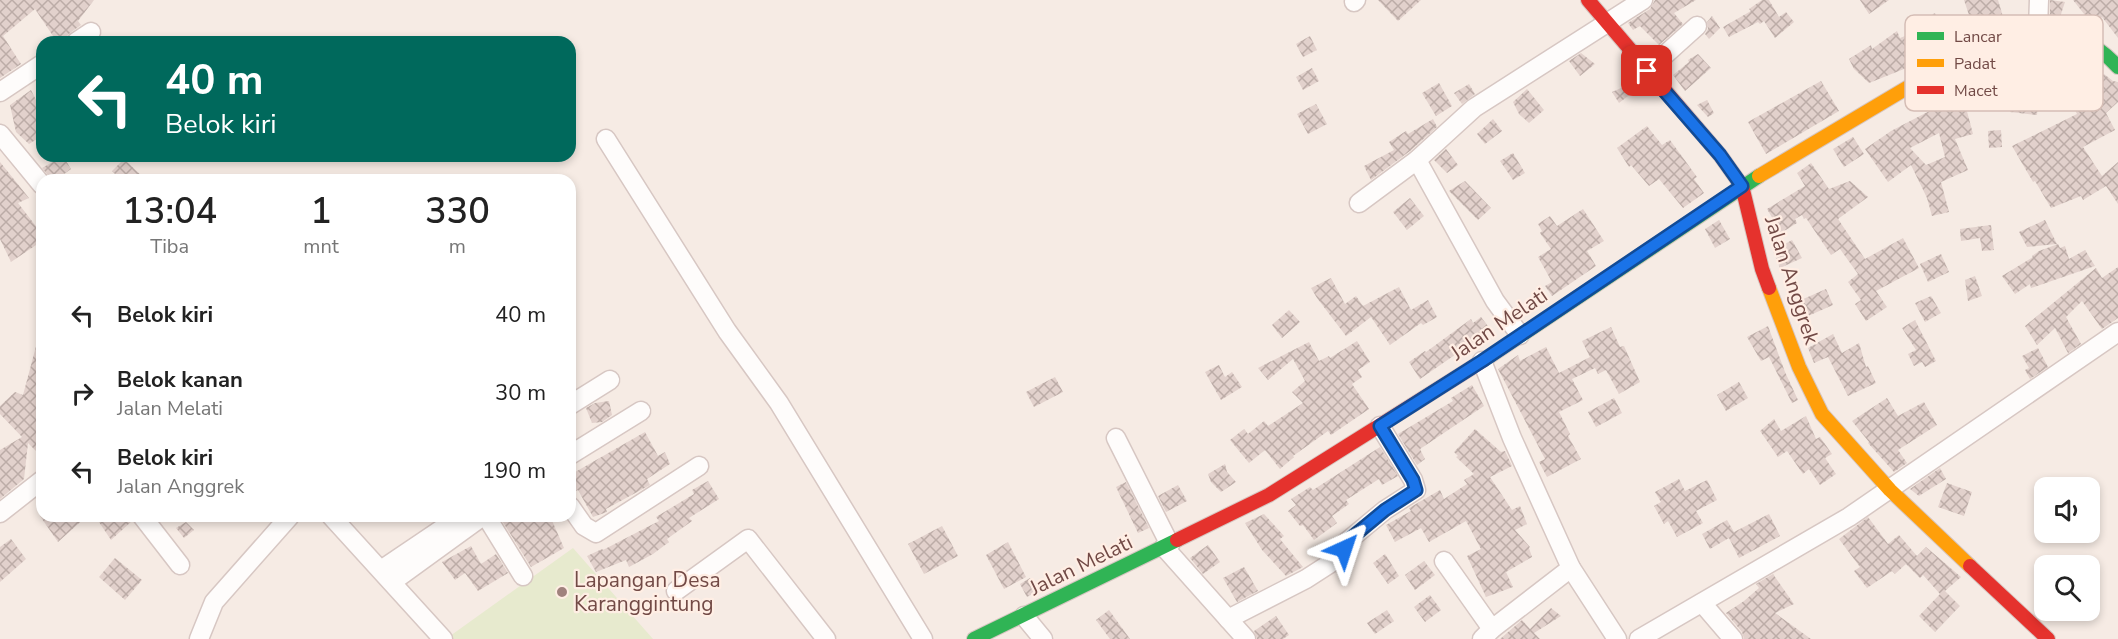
<!DOCTYPE html>
<html lang="id">
<head>
<meta charset="utf-8">
<style>
  :root { --surface:#fff; --page:#f2f2f2; --text:#222; --muted:#767676 }
  body { margin:0; font-family:"Nunito Sans",sans-serif; background:var(--page); color:var(--text); height:100vh; display:flex; flex-direction:column; font-size:22px; white-space:nowrap }
  * { box-sizing:border-box; margin:0 }
  p { font-size:20px; color:var(--muted) }
  .icon { flex:none; width:33px; height:33px; fill:none; stroke:currentColor; stroke-width:2; stroke-linecap:round; stroke-linejoin:round }
  .map { position:relative; flex:1; overflow:hidden }
  .drawer { position:absolute; left:36px; top:174px; width:540px; height:348px; display:flex; flex-direction:column; background:var(--surface); border-radius:18px; box-shadow:0 3px 9px #0003 }
  .drawer>* { flex:none }
  .guide { position:absolute; left:36px; top:36px; width:540px; height:126px; border-radius:18px; box-shadow:0 3px 9px #0003; background:#00695c; color:#fff; overflow:hidden }
  .controls { position:absolute; left:2034px; top:477px; display:grid; gap:12px }
  .controls a { display:grid; place-items:center; width:66px; height:66px; border-radius:12px; background:var(--surface); box-shadow:0 3px 9px #0003; font-size:30px }
  .pin { position:absolute; display:grid; place-items:center; width:51px; height:51px; color:#fff; margin:-26px; border-radius:12px; box-shadow:0 3px 9px #0006 }
  .me { position:absolute; width:66px; margin:-33px; rotate:42deg; stroke-linejoin:round; filter:drop-shadow(0 0 4px #0008) }
  .turn { display:flex; align-items:center; gap:21px; height:126px; padding:0 30px; font-size:27px }
  .turn .icon { width:78px; height:78px; stroke-width:2.5 }
  .turn b { display:block; font-size:42px; line-height:51px }
  .eta { display:flex; justify-content:space-evenly; align-items:center; height:102px; text-align:center }
  .eta b { font-size:36px; font-weight:600; line-height:42px }
  ul { padding:0; list-style:none }
  li { display:flex; align-items:center; gap:18px; height:78px; padding:0 30px }
  li div { flex:1 }
  li b { display:block; font-size:22px }
  li em { font-style:normal }
  .map>svg:first-child { display:block }
  .grass { fill:#e7eace }
  .building { fill:url(#building-cross-hatch); fill-rule:evenodd }
  .lines { fill:none; stroke-linecap:round; stroke-linejoin:round }
  .street-casing { stroke:#d7c7c3; stroke-width:21 }
  .fast-casing { stroke:#d6c6c1; stroke-width:16 }
  .slow-casing { stroke:#d6c6c1; stroke-width:16 }
  .jam-casing { stroke:#d6c6c1; stroke-width:16 }
  .street { stroke:#fefcfb; stroke-width:18 }
  .fast { stroke:#30b455; stroke-width:14 }
  .slow { stroke:#ff9f0a; stroke-width:14 }
  .jam { stroke:#e5322d; stroke-width:14 }
  .route-casing { stroke:#114b97; stroke-width:15 }
  .route { stroke:#1a73e8; stroke-width:10 }
  .poi-dot { fill:#a0827d; stroke:#ffeee4; stroke-width:2 }
  .labels { text-anchor:middle; stroke-width:4.5; stroke-linejoin:round; paint-order:stroke }
  .street-label { font-size:21px; fill:#724a46; stroke:#ffeee4 }
  .poi-label { font-size:21px; fill:#724a46; stroke:#ffeee4; text-anchor:start }
  .key { fill:#ffeee4; stroke:#d5bdb5; stroke-width:1.5 }
  .key-label { font-size:16px; fill:#724a46 }
</style>
</head>
<body>
<div class="map">
<svg width="2118" height="639" viewBox="0 0 2118 639">
  <defs>
    <pattern id="building-cross-hatch" width="8" height="8" patternUnits="userSpaceOnUse" patternTransform="scale(1.5)"><rect width="8" height="8" fill="#e2d1cc"/><path d="M0 0l8 8M0 8l8-8" fill="none" stroke="#bcaca7"/></pattern>
  </defs>
  <rect width="100%" height="100%" fill="#f6ebe4"/>
  <polygon class="grass" points="573,548 653,639 453,639 450,636"/>
  <g class="building">
    <polygon points="0,0 94,0 78,21 81,25 70,33 61,42 57,42 35,9 3,36 21,64 0,78"/>
    <polygon points="1378,0 1421,0 1398,21"/>
    <polygon points="1655,0 1696,0 1674,13 1683,24 1659,45 1640,26 1633,30 1628,23 1650,9"/>
    <polygon points="1762,0 1769,0 1779,17 1786,12 1794,22 1775,38 1764,21 1760,24 1758,22 1729,37 1723,27 1751,11 1749,9"/>
    <polygon points="1860,0 1889,0 1869,14"/>
    <polygon points="1964,0 1998,0 2004,20 1973,27"/>
    <polygon points="2050,0 2065,2 2060,17 2050,15"/>
    <polygon points="2073,0 2118,0 2118,38 2102,17 2092,24"/>
    <polygon points="1935,13 1947,38 1913,49 1916,61 1913,63 1914,65 1869,83 1854,69 1849,59 1871,45 1872,49 1897,31 1900,38 1922,29 1919,22"/>
    <polygon points="1712,16 1720,28 1709,39 1705,34 1708,29 1707,22"/>
    <polygon points="1310,36 1317,50 1303,57 1296,44"/>
    <polygon points="2011,52 2056,55 2056,61 2078,58 2082,92 2040,89 2037,115 2010,112 2012,99 2016,99 2018,67 2000,71 1997,56"/>
    <polygon points="1581,53 1595,64 1580,76 1569,61"/>
    <polygon points="1698,54 1711,68 1685,91 1673,75 1689,62 1688,60"/>
    <polygon points="1312,68 1319,81 1303,90 1296,77"/>
    <path d="M1976,69L1986,91L1964,100L1973,134L1955,139L1968,170L1941,182L1949,212L1932,216L1927,198L1911,165L1888,182L1865,149L1891,131L1941,105L1936,88L1951,79ZM1939,133L1945,157L1926,165L1910,148Z"/>
    <polygon points="2104,74 2113,81 2118,82 2118,102 2106,113 2115,130 2083,147 2102,176 2118,162 2118,204 2106,186 2083,200 2081,196 2051,208 2035,181 2033,182 2012,146 2077,114 2074,108 2102,93 2086,92"/>
    <polygon points="1637,81 1641,86 1619,103 1612,92"/>
    <polygon points="1821,81 1839,111 1766,154 1748,122"/>
    <polygon points="1439,83 1452,106 1436,116 1422,93"/>
    <polygon points="1469,84 1475,94 1462,104 1454,93"/>
    <polygon points="1527,89 1544,110 1529,123 1519,114 1513,102"/>
    <polygon points="31,90 42,112 42,118 36,127 42,136 29,144 16,132 10,105"/>
    <polygon points="1707,100 1714,113 1708,117 1697,105"/>
    <polygon points="1316,104 1327,124 1308,134 1297,114"/>
    <polygon points="1433,119 1437,127 1410,151 1371,180 1364,166 1394,150 1389,142 1406,131 1408,134"/>
    <polygon points="1493,119 1502,131 1485,144 1477,134"/>
    <polygon points="1647,126 1662,145 1670,140 1697,177 1694,179 1704,193 1683,208 1659,179 1649,186 1631,165 1629,167 1617,148"/>
    <polygon points="2001,130 2002,147 1989,148 1988,131"/>
    <polygon points="1853,137 1864,154 1844,167 1833,149"/>
    <polygon points="1446,149 1458,165 1447,173 1434,160"/>
    <polygon points="1513,153 1525,173 1513,180 1500,161"/>
    <polygon points="63,156 71,169 56,180 52,180 42,168"/>
    <polygon points="124,159 146,180 121,180 112,171"/>
    <polygon points="0,162 29,198 18,203 42,234 42,241 11,262 0,239"/>
    <polygon points="1811,163 1829,189 1850,181 1868,197 1838,219 1865,259 1903,238 1919,268 1876,291 1887,307 1866,321 1855,304 1861,300 1848,282 1858,274 1840,249 1831,255 1806,218 1804,219 1802,215 1795,219 1797,223 1781,233 1767,209 1805,186 1797,173"/>
    <polygon points="1465,181 1491,208 1478,220 1449,191"/>
    <polygon points="1410,198 1424,216 1407,230 1393,212"/>
    <polygon points="1583,209 1604,241 1587,251 1596,266 1552,296 1545,286 1552,282 1538,257 1551,249 1540,233 1542,231 1538,224 1550,216 1557,226"/>
    <polygon points="1719,220 1730,239 1715,248 1705,229"/>
    <polygon points="2045,220 2057,244 2027,247 2019,232"/>
    <polygon points="1991,225 1994,250 1982,251 1980,238 1961,241 1960,229"/>
    <polygon points="1792,240 1802,258 1780,268 1773,251"/>
    <polygon points="2058,244 2060,248 2065,246 2069,259 2085,250 2095,266 2031,288 2030,284 2015,294 2002,276 2033,257 2032,256 2039,251"/>
    <polygon points="1941,254 1949,272 1928,282 1920,264"/>
    <polygon points="2118,267 2118,318 2102,329 2082,301 2066,317 2081,344 2068,353 2055,328 2037,345 2025,326 2096,268 2102,278"/>
    <polygon points="1975,276 1982,296 1968,301 1965,280"/>
    <polygon points="1331,278 1345,304 1356,296 1363,306 1399,287 1411,310 1428,300 1437,317 1423,325 1421,323 1390,345 1371,317 1346,336 1317,298 1311,288"/>
    <polygon points="1826,289 1833,305 1808,316 1801,300"/>
    <polygon points="1931,296 1941,313 1925,322 1915,303"/>
    <polygon points="1289,310 1300,322 1282,338 1272,325"/>
    <polygon points="1481,317 1491,330 1420,379 1409,362 1425,351 1426,352 1471,319 1473,323"/>
    <polygon points="1915,320 1936,361 1925,367 1922,362 1914,366 1908,354 1916,350 1902,328"/>
    <polygon points="1768,326 1785,372 1798,400 1792,403 1769,357 1761,361 1747,337"/>
    <polygon points="1611,327 1620,347 1624,346 1640,382 1619,394 1606,370 1598,374 1595,368 1572,379 1583,400 1559,412 1570,434 1568,436 1581,459 1547,477 1539,462 1545,459 1498,369 1518,355 1520,361 1546,347 1559,373 1590,357 1582,341"/>
    <polygon points="1833,334 1842,353 1859,343 1866,367 1868,366 1876,383 1848,396 1828,357 1814,363 1808,348"/>
    <polygon points="38,339 42,340 42,457 28,443 24,479 0,499 0,450 22,437 0,414 0,406 15,392 23,395"/>
    <polygon points="1357,341 1370,362 1358,370 1362,377 1352,384 1369,409 1331,435 1328,431 1293,456 1294,457 1280,469 1265,450 1249,463 1230,440 1244,429 1248,434 1264,421 1268,426 1303,403 1292,392 1305,381 1293,359 1268,380 1258,368 1309,342 1319,361 1329,356 1330,358"/>
    <polygon points="2038,348 2048,367 2030,379 2025,370 2029,368 2022,356"/>
    <polygon points="1219,365 1225,377 1232,372 1242,387 1221,400 1205,372"/>
    <polygon points="1055,377 1063,392 1034,407 1026,392"/>
    <polygon points="1739,382 1748,398 1726,411 1717,395"/>
    <polygon points="1472,385 1484,406 1420,449 1425,459 1417,465 1398,434 1453,401 1451,398"/>
    <polygon points="1614,398 1622,413 1596,427 1588,412"/>
    <polygon points="1887,398 1898,416 1924,402 1937,425 1898,450 1907,463 1894,472 1868,443 1869,442 1852,421"/>
    <polygon points="609,401 612,415 602,422 592,423 586,408 595,403"/>
    <polygon points="1806,416 1816,439 1820,437 1832,454 1825,458 1836,474 1820,485 1809,469 1803,474 1787,451 1778,457 1760,431 1774,419 1781,431"/>
    <polygon points="1475,429 1501,452 1505,451 1512,466 1490,477 1512,510 1520,506 1527,524 1515,530 1530,547 1529,548 1532,557 1506,572 1513,587 1486,597 1467,556 1481,549 1466,521 1429,542 1421,528 1395,542 1386,525 1411,511 1409,508 1440,490 1444,499 1467,484 1464,480 1474,474 1456,457 1458,456 1454,452"/>
    <polygon points="645,432 658,456 665,452 670,464 647,479 650,485 606,509 607,512 593,517 578,490 576,491 570,475"/>
    <polygon points="1380,447 1398,476 1382,485 1379,479 1346,500 1349,504 1332,516 1337,523 1314,540 1303,525 1300,526 1288,511 1296,505 1291,499 1310,487 1313,490"/>
    <polygon points="1225,464 1227,472 1236,482 1221,492 1211,482 1208,474"/>
    <polygon points="1940,468 1946,479 1919,496 1910,489"/>
    <polygon points="1679,479 1685,491 1707,480 1717,500 1696,511 1703,523 1677,537 1668,521 1664,524 1654,506 1661,502 1655,492"/>
    <polygon points="708,481 719,499 689,518 692,521 667,539 669,542 653,554 629,567 626,560 596,572 587,556 602,549 603,550 659,521 656,517 694,494 692,490"/>
    <polygon points="1126,482 1149,528 1138,533 1116,487"/>
    <polygon points="1947,483 1972,492 1964,516 1938,507"/>
    <polygon points="1178,485 1187,501 1166,512 1158,496"/>
    <polygon points="1264,514 1284,536 1280,539 1303,567 1286,576 1262,550 1245,523"/>
    <polygon points="1769,514 1780,536 1739,558 1729,538 1710,549 1702,534 1727,520 1734,532"/>
    <polygon points="40,516 87,516 58,542"/>
    <polygon points="95,516 131,516 132,521 111,540"/>
    <polygon points="499,516 550,516 564,548 531,567"/>
    <polygon points="1868,517 1888,544 1899,535 1917,556 1926,547 1961,577 1945,591 1960,606 1935,632 1919,616 1940,594 1923,575 1920,578 1906,564 1895,574 1892,571 1867,588 1854,571 1860,567 1839,539"/>
    <polygon points="186,522 194,530 184,538 176,528"/>
    <polygon points="942,526 958,556 924,574 908,544"/>
    <polygon points="11,539 26,559 0,582 0,547"/>
    <polygon points="1008,542 1026,577 1004,589 986,555"/>
    <polygon points="1208,545 1220,562 1203,574 1190,558"/>
    <polygon points="471,546 481,564 496,554 508,573 478,591 465,573 455,580 442,562"/>
    <polygon points="1385,554 1399,576 1388,584 1373,563"/>
    <polygon points="115,558 142,580 125,600 99,577"/>
    <polygon points="1424,561 1435,575 1415,590 1405,575"/>
    <polygon points="1244,567 1258,591 1237,602 1223,578"/>
    <polygon points="1773,574 1794,604 1775,613 1811,639 1744,639 1742,632 1726,613 1744,601 1759,588 1756,584"/>
    <polygon points="1030,578 1038,591 1027,597 1020,584"/>
    <polygon points="1430,595 1441,610 1425,622 1414,607"/>
    <polygon points="1551,608 1561,616 1534,633 1540,639 1500,639 1522,620 1530,629"/>
    <polygon points="1109,610 1130,639 1110,639 1096,620"/>
    <polygon points="1387,610 1394,621 1375,634 1367,623"/>
    <polygon points="1276,616 1289,635 1283,639 1257,639 1254,631"/>
  </g>
  <g class="lines">
    <g class="street-casing">
      <g id="street">
        <polyline points="1354,2 1356,0"/>
        <polyline points="2038,28 2039,0"/>
        <polyline points="76,42 91,32"/>
        <polyline points="1647,71 1697,26"/>
        <polyline points="0,92 42,64"/>
        <polyline points="0,134 42,185"/>
        <polyline points="606,139 727,331 779,403 923,639"/>
        <polyline points="1417,160 1495,301 1520,335"/>
        <polyline points="1359,203 1417,160 1474,108 1643,0"/>
        <polyline points="1482,361 1512,438 1571,568 1617,639"/>
        <polyline points="570,405 610,380"/>
        <polyline points="1116,438 1170,545"/>
        <polyline points="570,455 641,411"/>
        <polyline points="570,506 584,526 596,533 699,466"/>
        <polyline points="0,513 42,480"/>
        <polyline points="142,516 180,565"/>
        <polyline points="331,516 443,639"/>
        <polyline points="486,516 523,576"/>
        <polyline points="1164,547 1246,639"/>
        <polyline points="1444,561 1492,629"/>
        <polyline points="381,570 461,516"/>
        <polyline points="392,582 483,516"/>
        <polyline points="676,591 748,539 826,639"/>
        <polyline points="1702,603 1733,639"/>
        <polyline points="1024,616 1043,639"/>
        <polyline points="1228,619 1306,579 1337,559 1344,552 1344,544 1385,510 1416,490 1413,480 1380,426"/>
        <polyline points="199,639 214,602 290,516"/>
        <polyline points="1482,639 1492,629 1571,568"/>
        <polyline points="1639,639 1849,517 2118,332"/>
      </g>
    </g>
    <g class="fast-casing">
      <g id="fast">
        <path d="M2008,37C2018,34 2030,28 2040,28C2070,30 2098,45 2118,67"/>
        <polyline points="1484,360 1759,176"/>
        <polyline points="974,639 1177,540"/>
      </g>
    </g>
    <g class="slow-casing">
      <g id="slow">
        <polyline points="1759,176 1947,64 1989,43 2008,37"/>
        <polyline points="1769,288 1799,367 1822,414 1890,490 1970,566"/>
      </g>
    </g>
    <g class="jam-casing">
      <g id="jam">
        <polyline points="1588,0 1720,155 1742,186 1762,269 1769,288"/>
        <polyline points="1177,540 1269,495 1484,360"/>
        <polyline points="1970,566 2048,639"/>
      </g>
    </g>
    <use href="#street" class="street"/>
    <use href="#fast" class="fast"/>
    <use href="#slow" class="slow"/>
    <use href="#jam" class="jam"/>
  </g>
  <g class="lines">
    <g class="route-casing">
      <polyline id="route" points="1344,549 1344,544 1385,510 1416,490 1413,480 1380,426 1482,361 1742,186 1720,155 1647,71"/>
    </g>
    <use href="#route" class="route"/>
  </g>
  <circle class="poi-dot" cx="562" cy="592" r="6"/>
  <g class="labels">
    <g class="street-label">
      <text transform="translate(1792 280) rotate(72)" y="7">Jalan Anggrek</text>
      <text transform="translate(1499 324) rotate(-34)" y="7">Jalan Melati</text>
      <text transform="translate(1081 565) rotate(-26)" y="7">Jalan Melati</text>
    </g>
    <g class="poi-label">
      <text x="574" y="587">Lapangan Desa<tspan x="574" dy="24">Karanggintung</tspan></text>
    </g>
  </g>
  <rect x="1905" y="15" width="198" height="96" rx="9" class="key"/>
  <rect x="1917" y="32" width="27" height="8" fill="#30b455"/>
  <rect x="1917" y="59" width="27" height="8" fill="#ff9f0a"/>
  <rect x="1917" y="86" width="27" height="8" fill="#e5322d"/>
  <g class="key-label">
    <text x="1954" y="42">Lancar</text>
    <text x="1954" y="69">Padat</text>
    <text x="1954" y="96">Macet</text>
  </g>
</svg>
<div class="controls">
<a><svg class="icon" aria-label="sound" viewBox="0 0 24 24"><path d="M4 9h4l5-4v14l-5-4H4zM17 9q2 3 0 6"/></svg></a>
<a><svg class="icon" aria-label="search" viewBox="0 0 24 24"><circle cx="10" cy="10" r="6"/><path d="M15 15l6 6"/></svg></a>
</div>
<div class="pin" style="left:1647px;top:71px;background:#d93025"><svg class="icon" aria-label="arrive" viewBox="0 0 24 24"><path d="M6 21V4h12l-3 4 3 4H6"/></svg></div>
<svg class="me" style="left:1344px;top:549px" viewBox="-20 -20 40 40"><path d="M0-17L14 15 0 8-14 15z" fill="#1a73e8" stroke="#fff" stroke-width="4"/></svg>
<div class="guide">
<div class="turn"><svg class="icon" aria-label="left" viewBox="0 0 24 24"><path d="M17 20v-9H6M10 6l-5 5 5 5"/></svg><div><b>40 m</b>Belok kiri</div></div>
</div>
<section class="drawer">
<div class="eta">
<div><b>13:04</b><p>Tiba</p></div>
<div><b>1</b><p>mnt</p></div>
<div><b>330</b><p>m</p></div>
</div>
<ul>
<li><svg class="icon" aria-label="left" viewBox="0 0 24 24"><path d="M17 20v-9H6M10 6l-5 5 5 5"/></svg><div><b>Belok kiri</b></div><em>40 m</em></li>
<li><svg class="icon" aria-label="right" viewBox="0 0 24 24"><path d="M7 20v-9h11M14 6l5 5-5 5"/></svg><div><b>Belok kanan</b><p>Jalan Melati</p></div><em>30 m</em></li>
<li><svg class="icon" aria-label="left" viewBox="0 0 24 24"><path d="M17 20v-9H6M10 6l-5 5 5 5"/></svg><div><b>Belok kiri</b><p>Jalan Anggrek</p></div><em>190 m</em></li>
</ul>
</section>
</div>
</body>
</html>
